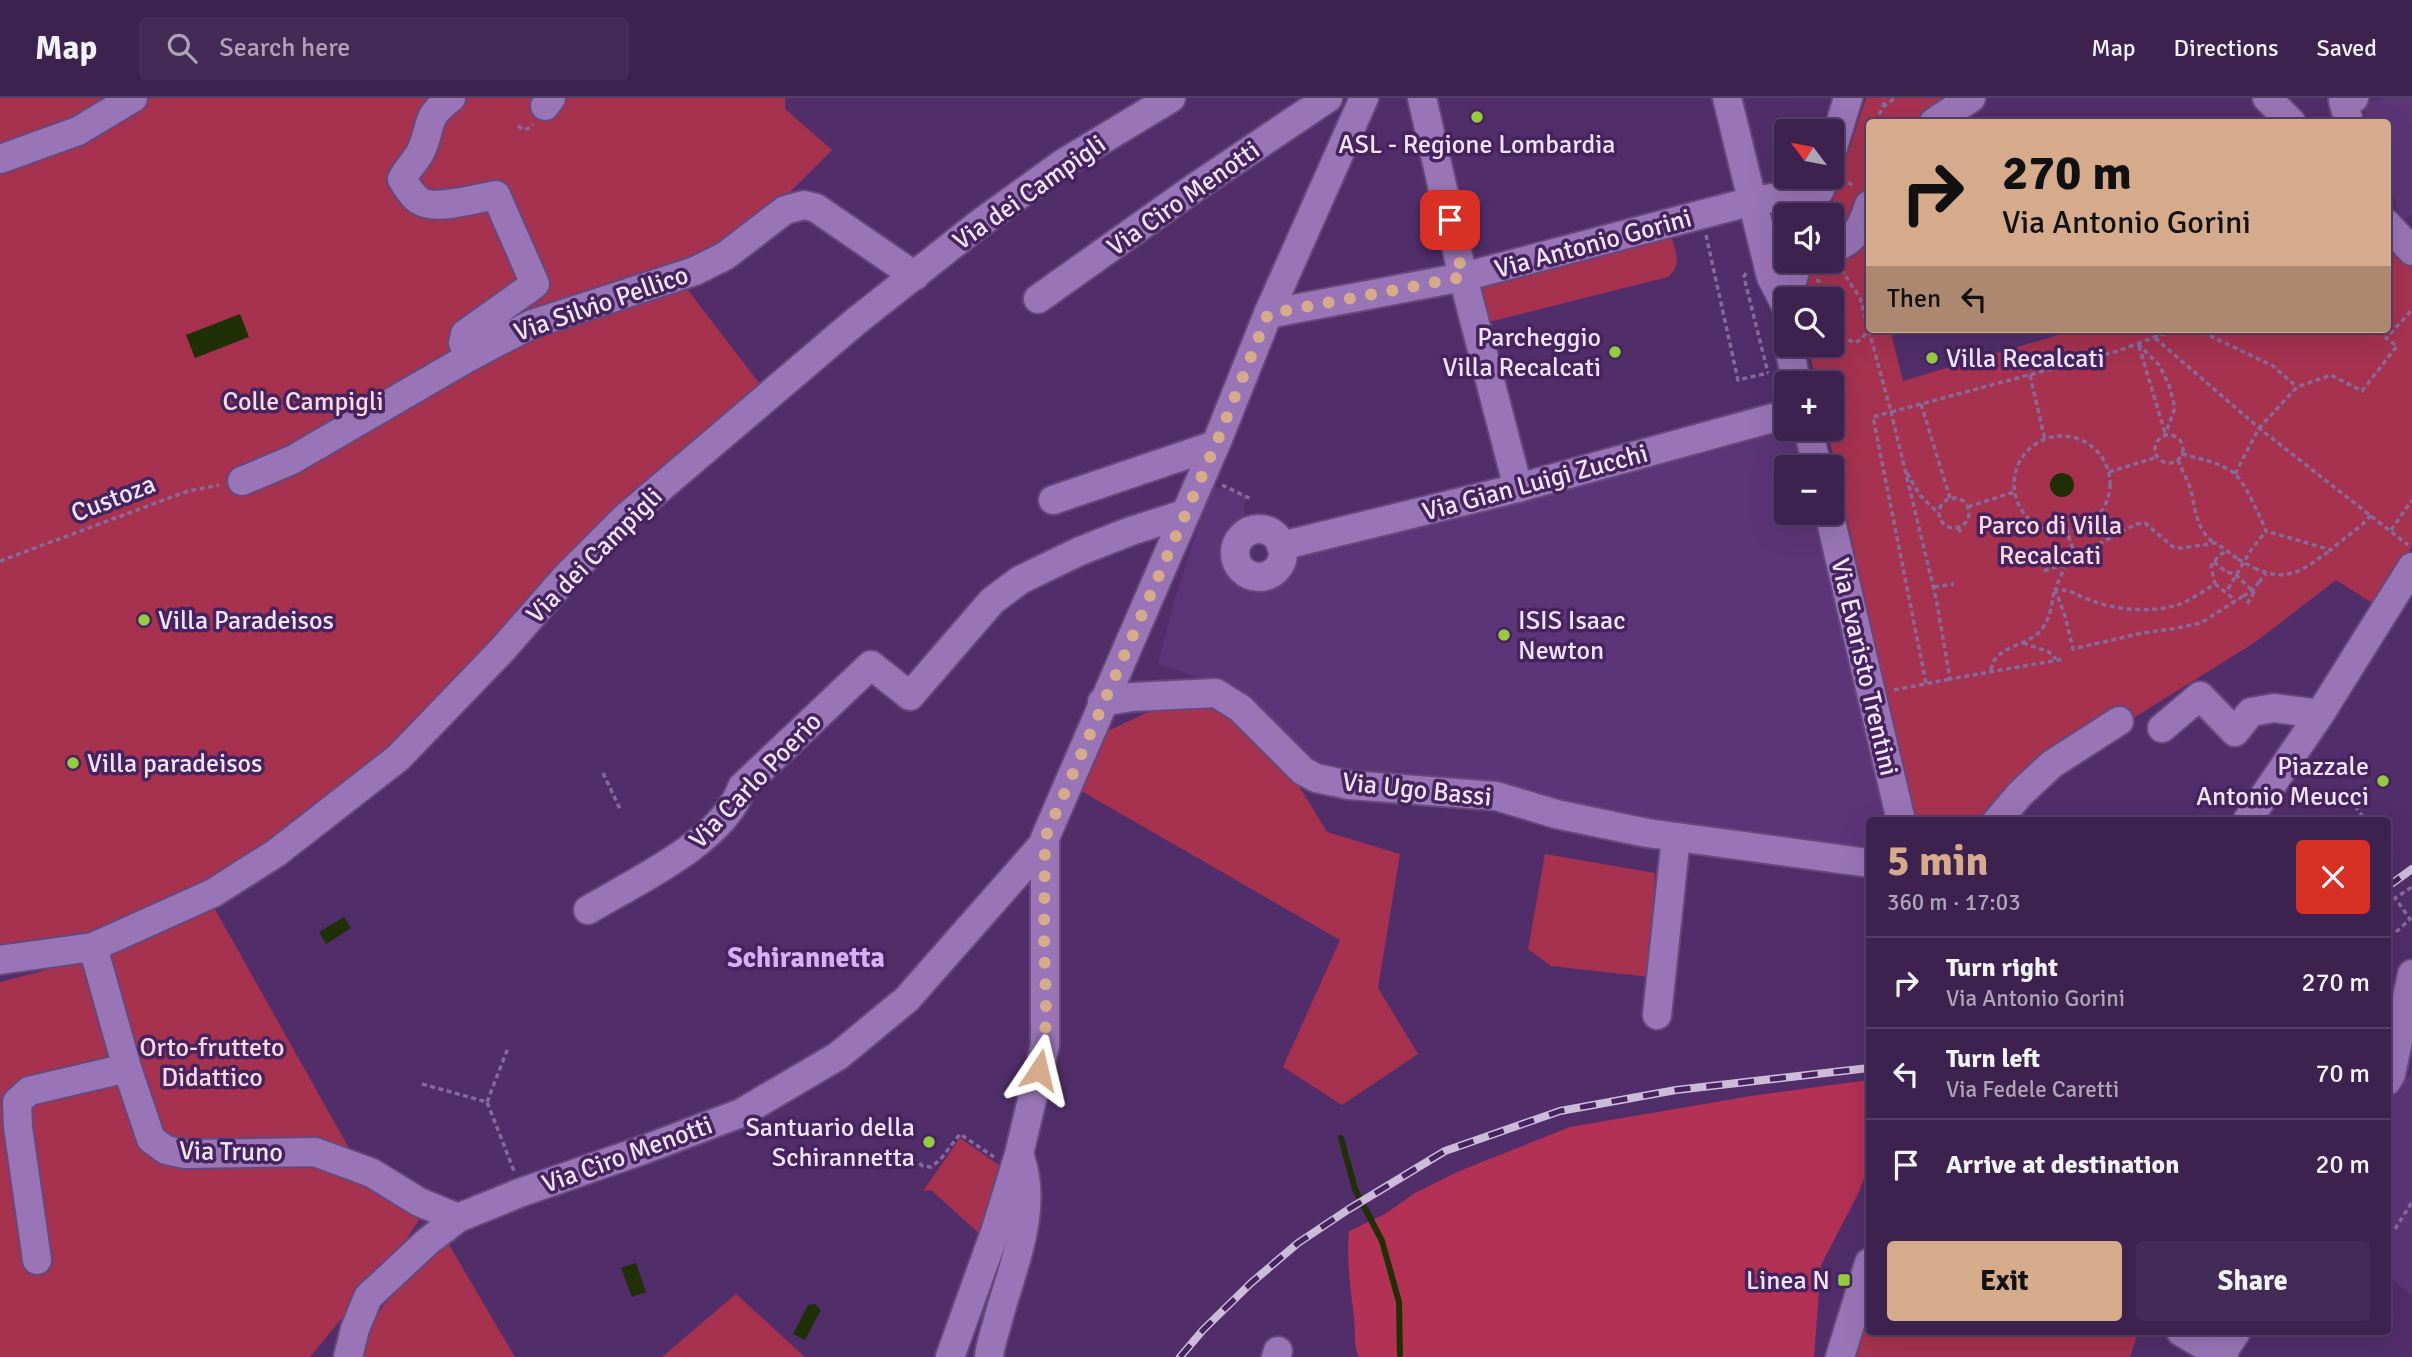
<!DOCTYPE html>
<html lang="en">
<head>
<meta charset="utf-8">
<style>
  :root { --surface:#3d2250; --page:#442a57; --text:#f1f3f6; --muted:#ada4b7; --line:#563f67; --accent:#d6ab8b }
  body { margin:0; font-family:Signika,sans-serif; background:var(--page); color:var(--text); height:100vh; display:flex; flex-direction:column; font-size:26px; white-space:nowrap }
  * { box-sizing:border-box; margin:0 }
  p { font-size:23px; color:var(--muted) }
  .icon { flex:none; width:38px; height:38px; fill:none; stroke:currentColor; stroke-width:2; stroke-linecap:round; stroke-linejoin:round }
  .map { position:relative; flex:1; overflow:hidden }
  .panel { position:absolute; left:1866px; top:719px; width:525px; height:518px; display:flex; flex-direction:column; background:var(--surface); border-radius:7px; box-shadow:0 7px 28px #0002,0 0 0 2px var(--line) }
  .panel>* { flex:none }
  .top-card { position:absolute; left:1866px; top:21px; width:525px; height:214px; border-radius:7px; box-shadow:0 7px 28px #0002,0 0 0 2px var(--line); background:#d6ab8b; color:#111; overflow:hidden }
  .needle { width:46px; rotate:302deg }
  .buttons { position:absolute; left:1774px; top:21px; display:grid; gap:14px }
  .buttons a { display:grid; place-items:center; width:70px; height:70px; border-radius:7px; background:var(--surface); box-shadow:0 7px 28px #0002,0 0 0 2px var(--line); font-size:35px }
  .pin { position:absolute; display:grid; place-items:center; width:60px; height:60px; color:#fff; margin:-30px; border-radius:14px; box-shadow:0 4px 10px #0006 }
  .me { position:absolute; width:77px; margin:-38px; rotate:10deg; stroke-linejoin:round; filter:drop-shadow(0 0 5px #0008) }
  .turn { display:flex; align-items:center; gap:24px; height:147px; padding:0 21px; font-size:32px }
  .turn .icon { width:91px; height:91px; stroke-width:2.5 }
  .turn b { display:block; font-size:49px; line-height:60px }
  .then { display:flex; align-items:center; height:66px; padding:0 21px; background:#0003; gap:14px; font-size:26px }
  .round { display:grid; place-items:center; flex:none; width:74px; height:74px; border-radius:7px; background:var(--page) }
  .overview { display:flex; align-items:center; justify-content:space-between; height:119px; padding:0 21px }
  h1 { font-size:42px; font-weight:800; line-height:52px; color:var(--accent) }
  .action { display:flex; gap:14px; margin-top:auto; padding:14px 21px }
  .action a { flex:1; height:80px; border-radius:7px; background:var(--accent); color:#111; font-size:28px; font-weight:800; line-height:80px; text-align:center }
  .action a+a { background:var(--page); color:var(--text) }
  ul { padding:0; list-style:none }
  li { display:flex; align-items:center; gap:21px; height:91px; padding:0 21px; border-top:2px solid var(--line) }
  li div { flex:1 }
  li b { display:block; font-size:26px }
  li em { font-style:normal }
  header { display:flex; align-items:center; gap:42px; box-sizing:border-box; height:98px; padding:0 35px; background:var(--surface); border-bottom:2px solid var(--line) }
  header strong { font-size:33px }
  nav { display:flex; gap:38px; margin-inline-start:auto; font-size:24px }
  .search { width:490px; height:63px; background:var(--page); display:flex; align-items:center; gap:18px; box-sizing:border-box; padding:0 24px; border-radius:7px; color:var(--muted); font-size:26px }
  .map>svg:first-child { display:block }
  .built { fill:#5c3578 }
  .green { fill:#a63250 }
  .forest { fill:#b33155 }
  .water { fill:#1f2f06 }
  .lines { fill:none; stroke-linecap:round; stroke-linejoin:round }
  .stream { stroke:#1f2f06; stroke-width:6 }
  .minor-casing { stroke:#66497a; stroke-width:32 }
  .path { stroke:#866b9a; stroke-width:3.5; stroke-dasharray:5 3.5; stroke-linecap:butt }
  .minor { stroke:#9974b6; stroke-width:28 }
  .rail-casing { stroke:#ccbcd9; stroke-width:8 }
  .rail { stroke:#46235e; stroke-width:5; stroke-dasharray:16; stroke-linecap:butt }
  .path-bridge { stroke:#866b9a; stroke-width:3.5; stroke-dasharray:5 3.5; stroke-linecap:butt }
  .route { stroke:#d6ab8b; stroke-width:12; stroke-dasharray:0 21.6 }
  .poi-dot { fill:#93cc3d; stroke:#46235e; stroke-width:2.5 }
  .labels { text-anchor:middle; stroke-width:7; stroke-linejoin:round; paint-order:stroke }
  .poi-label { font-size:26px; fill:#f0e5fa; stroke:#46235e; text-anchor:end }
  .street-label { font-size:26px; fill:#f0e5fa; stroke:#46235e }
  .park-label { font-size:26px; fill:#fddade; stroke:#46235e }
  .neighbourhood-label { font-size:28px; font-weight:bold; fill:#d6b0f6; stroke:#46235e }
</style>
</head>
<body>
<header>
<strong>Map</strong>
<div class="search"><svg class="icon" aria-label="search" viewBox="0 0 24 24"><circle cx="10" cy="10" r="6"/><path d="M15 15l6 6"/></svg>Search here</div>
<nav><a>Map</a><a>Directions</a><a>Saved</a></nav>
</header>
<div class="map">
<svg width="2412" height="1259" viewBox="0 0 2412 1259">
  <rect width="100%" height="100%" fill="#512e6a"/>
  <g class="built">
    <polygon points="2384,0 2412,0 2412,116 2402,125 2387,80 2387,24 2369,24 2362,6"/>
    <polygon points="1787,321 1787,331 1792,331 1802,369 1787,369 1787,415 1814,415 1879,689 1885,723 1869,723 1869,753 1650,722 1339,673 1290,649 1226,589 1158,566 1173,508 1211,388 1246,397 1241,439 1238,444 1256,478 1296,459"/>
    <polygon points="2412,974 2412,1197 2394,1183 2387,1193 2387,1006"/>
  </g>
  <g class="green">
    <polygon points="0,0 785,0 785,11 832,52 708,176 687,191 763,290 620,405 395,654 271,750 85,846 0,855"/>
    <polygon points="1866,0 1958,0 1915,24 1869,24 1869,83 1851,137 1832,147 1832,117 1828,117"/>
    <path d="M1670,135C1675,151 1683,167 1668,179L1489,224L1480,184Z"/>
    <polygon points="1869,139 1869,231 1890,231 1903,283 2078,231 2387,231 2387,142 2412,167 2412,449 2374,506 2336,482 2254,545 2037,680 2002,723 1915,723 1827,331 1832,331 1832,285 1816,285 1808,247 1832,247 1832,201 1801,201 1809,169 1824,163 1832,163"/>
    <polygon points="1188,604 1221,605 1285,665 1327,734 1400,756 1378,890 1418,956 1342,1007 1283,969 1340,842 1076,690 1104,635 1146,615"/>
    <polygon points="1545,756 1655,775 1650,879 1551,868 1528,851"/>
    <polygon points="212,806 350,1052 289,1039 174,1042 154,1032 96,856"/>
    <polygon points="88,861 149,1049 324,1065 406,1104 419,1122 368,1199 342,1220 310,1259 0,1259 0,884"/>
    <polygon points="960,1040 1006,1072 982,1138 931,1092 923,1093"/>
    <polygon points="448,1145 515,1259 364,1259 372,1223 399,1188"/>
    <polygon points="736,1196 805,1259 662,1259"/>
    <polygon points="1869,1219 1869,1234 2138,1235 2130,1259 1856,1259"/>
  </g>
  <path class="forest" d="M1869,982V1067L1859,1094L1821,1167L1814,1259H1359C1353,1247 1356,1235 1354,1221C1351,1191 1346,1163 1349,1133L1385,1116L1415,1095L1457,1074L1570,1029L1751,998Z"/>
  <g class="water">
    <polygon points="240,216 249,239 195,260 186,237"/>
    <circle cx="2062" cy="387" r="12"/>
    <polygon points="344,819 351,830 326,846 319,834"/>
    <polygon points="636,1165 646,1194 632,1199 621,1170"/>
    <polygon points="808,1207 815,1206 821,1212 805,1242 793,1236"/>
  </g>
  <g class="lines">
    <polyline class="stream" points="1341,1040 1355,1091 1382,1143 1399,1204 1400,1259"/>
    <g class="minor-casing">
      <g id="minor">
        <path d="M451,0C424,20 433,26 421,53C416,63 407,71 402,81C407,89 412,98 420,103C436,113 477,100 496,97L535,186L465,236L463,245L471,258"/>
        <polyline points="1422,0 1463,179 1518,390"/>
        <polyline points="1727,0 1771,179 1786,208"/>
        <polyline points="2267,0 2291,24"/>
        <polyline points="545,8 551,0"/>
        <polyline points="1934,24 1971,0"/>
        <polyline points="2349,24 2343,3 2354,0"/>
        <polyline points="1832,53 1848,0"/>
        <polyline points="0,61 78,33 133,0"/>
        <polyline points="2387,126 2412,153"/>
        <path d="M1832,151C1855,143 1862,129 1869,107"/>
        <polyline points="1038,201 1197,88 1328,0"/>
        <polyline points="1787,201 1798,163"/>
        <polyline points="1268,216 1463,179 1753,103 1820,92"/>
        <polyline points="1789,247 1796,285"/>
        <polyline points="1808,331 1817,369"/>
        <polyline points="242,383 292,362 471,258 532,226 695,173 725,158 785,112 804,107 816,110 915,178"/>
        <polyline points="1053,402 1215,347"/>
        <polyline points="1829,415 1901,723"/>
        <circle cx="1259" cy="455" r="24"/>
        <polyline points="1281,448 1518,390 1787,316"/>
        <polyline points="1102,604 1132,599 1216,595 1240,610 1303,673 1316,680 1349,687 1496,698 1556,716 1647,735 1869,765"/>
        <polyline points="2162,630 2200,598 2235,634 2251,614 2274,610 2320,616"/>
        <polyline points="1997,723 2020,696 2052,666 2119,623"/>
        <polyline points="2247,723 2320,616 2412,469"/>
        <path d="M588,812C636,783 723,744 742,689L871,567L910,598L992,503L1020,482L1080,453L1131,433L1184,416"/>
        <polyline points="93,849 127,970 151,1041 166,1052 185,1056 315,1054 372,1075 419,1104 458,1120"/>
        <polyline points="0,862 93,849 213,795 276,755 398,660 502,552 565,480 625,420 855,224 979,126 1062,66 1171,0"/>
        <polyline points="1657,917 1676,739"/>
        <polyline points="2387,983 2391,976 2412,876"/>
        <polyline points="37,1162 18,1029 17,1004 29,993 127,970"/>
        <polyline points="2181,1234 2224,1259"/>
        <polyline points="2221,1257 2236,1234"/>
        <polyline points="348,1259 355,1231 368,1199 427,1144 458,1120 522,1094 643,1052 741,1015 838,958 907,901 1045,744"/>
        <polyline points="950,1259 995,1134 1019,1056 1045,947 1045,740 1218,341 1268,216 1364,0"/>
        <path d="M989,1259C990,1247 995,1234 998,1222C1012,1169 1039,1113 1020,1059"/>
        <polyline points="1276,1259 1278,1253"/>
        <polyline points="1840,1259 1869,1165"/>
      </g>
    </g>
    <g class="path">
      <polyline points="1883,9 1895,0"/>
      <polyline points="1875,24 1883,9 1884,0"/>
      <polyline points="518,28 524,32 531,29 533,26"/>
      <polyline points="1841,80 1855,89"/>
      <polyline points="1706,137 1738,282 1768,275"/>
      <polyline points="1841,171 1860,200 1891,314 2118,253 2176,231"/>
      <polyline points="1746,175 1744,179 1768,275"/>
      <polyline points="1816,182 1819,183 1824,201"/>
      <polyline points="1832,223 1842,238 1854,245 1862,241 1867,233"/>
      <polyline points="2186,231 2194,235 2205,231"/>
      <polyline points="2202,234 2273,268 2297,289"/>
      <polyline points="2155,240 2259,330 2408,447"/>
      <polyline points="2155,240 2159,231"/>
      <polyline points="2138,246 2159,267 2169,287 2175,310 2165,337"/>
      <polyline points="2139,248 2165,335"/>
      <polyline points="2030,277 2045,342"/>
      <polyline points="1921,306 1950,400"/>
      <circle cx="2169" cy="351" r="14"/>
      <circle cx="2062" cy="386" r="48"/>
      <path d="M2182,356C2200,361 2219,364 2234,375C2244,383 2261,420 2266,433L2331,452C2344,439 2360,431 2371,417"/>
      <path d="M2178,362C2182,372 2188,383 2191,393C2196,414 2196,430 2213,444"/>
      <polyline points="2109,374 2157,359"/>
      <polyline points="1907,375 1920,397 1938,415"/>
      <polyline points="2235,376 2259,330 2297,289 2331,277 2362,293 2397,248 2386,240 2412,212"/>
      <polyline points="1222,387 1251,401"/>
      <circle cx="1954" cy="415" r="15"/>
      <polyline points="1968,409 2014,394"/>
      <polyline points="1958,430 1963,437"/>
      <polyline points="2391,432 2412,402"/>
      <polyline points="2075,456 2101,445 2136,426 2145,425 2173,449 2182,450 2216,445 2238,461"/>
      <polyline points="0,463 188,393 219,387"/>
      <polyline points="2214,464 2226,474 2235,476 2254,494 2246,508"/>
      <path d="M2066,466L2055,491C2075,493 2073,496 2090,502C2115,512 2151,515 2177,507C2190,503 2203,493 2215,486L2211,468L2219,457L2228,453"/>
      <path d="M2254,470C2290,486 2303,471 2331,452"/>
      <polyline points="2044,473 2066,466 2075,456 2067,434"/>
      <polyline points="2259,484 2266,476"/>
      <polyline points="2215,486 2235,502"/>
      <polyline points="1934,489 1954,486"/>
      <polyline points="2055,491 2065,518 2073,551 2142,535 2172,531 2201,525 2243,498"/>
      <polyline points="2228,491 2251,452 2266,433"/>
      <polyline points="2023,545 2049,554 2056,561"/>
      <path d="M1991,572C1995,546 2029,549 2042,531C2050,520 2052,506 2054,494"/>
      <polyline points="1926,585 1873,319 1891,314 1936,500 1950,581 2064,561"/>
      <polyline points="1894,592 1950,581"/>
      <polyline points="603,675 621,713"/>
      <polyline points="2355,708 2366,723"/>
      <polyline points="2387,750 2392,757"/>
      <polyline points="2396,834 2410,821 2395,800 2412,789"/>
      <polyline points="422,986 487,1004 514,1073"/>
      <polyline points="487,1004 508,950"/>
      <polyline points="898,1051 923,1068 931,1069 940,1062 960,1036 994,1059"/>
      <polyline points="2395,1131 2412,1104"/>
    </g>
    <use href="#minor" class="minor"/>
    <g class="rail-casing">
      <g id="rail">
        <polyline points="2387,789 2412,771"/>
        <polyline points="1180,1259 1203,1232 1251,1185 1298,1145 1349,1111 1445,1053 1560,1013 1676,992 1869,970"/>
      </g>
    </g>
    <use href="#rail" class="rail"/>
    <g class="path-bridge">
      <polyline points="2238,461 2254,470"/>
      <polyline points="2243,498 2252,493 2259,484"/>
    </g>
  </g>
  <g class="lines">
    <polyline class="route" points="1039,972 1045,947 1046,904 1044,839 1045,740 1218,341 1268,216 1463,179 1450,122"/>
  </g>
  <g class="poi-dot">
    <circle cx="1477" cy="19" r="7"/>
    <circle cx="1615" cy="254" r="7"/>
    <circle cx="1932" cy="260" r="7"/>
    <circle cx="144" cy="522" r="7"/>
    <circle cx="1504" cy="537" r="7"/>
    <circle cx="73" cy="665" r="7"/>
    <circle cx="2383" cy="683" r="7"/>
    <circle cx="929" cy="1044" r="7"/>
    <rect x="1837" y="1175" width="14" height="14" rx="3.5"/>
  </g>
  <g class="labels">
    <g class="poi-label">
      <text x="1477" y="55" text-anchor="middle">ASL - Regione Lombardia</text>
      <text x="1601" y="248">Parcheggio<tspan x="1601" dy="30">Villa Recalcati</tspan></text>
      <text x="1946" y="269" text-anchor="start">Villa Recalcati</text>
      <text x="158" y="531" text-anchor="start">Villa Paradeisos</text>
      <text x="1518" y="531" text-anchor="start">ISIS Isaac<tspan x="1518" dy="30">Newton</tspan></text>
      <text x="87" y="674" text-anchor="start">Villa paradeisos</text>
      <text x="2369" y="677">Piazzale<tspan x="2369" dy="30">Antonio Meucci</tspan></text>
      <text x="915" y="1038">Santuario della<tspan x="915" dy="30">Schirannetta</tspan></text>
      <text x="1830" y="1191">Linea N</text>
    </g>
    <g class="street-label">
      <text transform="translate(1029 94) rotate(-35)" y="9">Via dei Campigli</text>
      <text transform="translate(1183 100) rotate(-35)" y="9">Via Ciro Menotti</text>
      <text transform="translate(1593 145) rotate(-15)" y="9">Via Antonio Gorini</text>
      <text transform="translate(601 205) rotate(-19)" y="9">Via Silvio Pellico</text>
      <text transform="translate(1535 384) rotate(-15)" y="9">Via Gian Luigi Zucchi</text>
      <text transform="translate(113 400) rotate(-21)" y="9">Custoza</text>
      <text transform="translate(594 457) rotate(-45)" y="9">Via dei Campigli</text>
      <text transform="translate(1865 569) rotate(77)" y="9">Via Evaristo Trentini</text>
      <text transform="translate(755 682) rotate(-46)" y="9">Via Carlo Poerio</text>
      <text transform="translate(1417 691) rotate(6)" y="9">Via Ugo Bassi</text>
      <text transform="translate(231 1053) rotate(1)" y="9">Via Truno</text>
      <text transform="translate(627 1056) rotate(-20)" y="9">Via Ciro Menotti</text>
    </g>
    <g class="park-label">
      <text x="303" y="312">Colle Campigli</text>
      <text x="2050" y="436">Parco di Villa<tspan x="2050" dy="30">Recalcati</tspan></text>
      <text x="212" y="958">Orto-frutteto<tspan x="212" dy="30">Didattico</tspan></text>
    </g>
    <g class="neighbourhood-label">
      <text x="806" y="869">Schirannetta</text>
    </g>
  </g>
</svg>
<div class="buttons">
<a><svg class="needle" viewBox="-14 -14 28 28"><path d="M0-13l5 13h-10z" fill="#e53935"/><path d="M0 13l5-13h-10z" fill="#ada4b7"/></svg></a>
<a><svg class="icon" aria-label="sound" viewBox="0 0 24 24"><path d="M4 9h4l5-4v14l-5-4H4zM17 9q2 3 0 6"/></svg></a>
<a><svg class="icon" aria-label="search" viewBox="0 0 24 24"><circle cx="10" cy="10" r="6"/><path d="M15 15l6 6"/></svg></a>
<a>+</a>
<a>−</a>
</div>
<div class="pin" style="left:1450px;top:122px;background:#d93025"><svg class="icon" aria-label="arrive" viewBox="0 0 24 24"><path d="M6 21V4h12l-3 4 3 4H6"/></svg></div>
<svg class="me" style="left:1039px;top:972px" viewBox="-20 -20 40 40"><path d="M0-17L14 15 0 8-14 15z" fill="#d6ab8b" stroke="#fff" stroke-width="4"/></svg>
<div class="top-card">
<div class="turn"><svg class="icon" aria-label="right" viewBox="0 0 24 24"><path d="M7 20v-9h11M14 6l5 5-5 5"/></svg><div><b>270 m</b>Via Antonio Gorini</div></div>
<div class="then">Then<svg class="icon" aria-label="left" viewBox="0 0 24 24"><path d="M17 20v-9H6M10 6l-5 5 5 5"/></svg></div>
</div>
<section class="panel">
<div class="overview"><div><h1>5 min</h1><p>360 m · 17:03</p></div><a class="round" style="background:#d93025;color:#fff"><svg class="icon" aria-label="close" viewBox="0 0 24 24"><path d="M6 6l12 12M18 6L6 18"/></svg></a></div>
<ul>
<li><svg class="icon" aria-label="right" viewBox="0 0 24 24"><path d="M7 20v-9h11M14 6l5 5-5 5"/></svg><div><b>Turn right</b><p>Via Antonio Gorini</p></div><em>270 m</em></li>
<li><svg class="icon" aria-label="left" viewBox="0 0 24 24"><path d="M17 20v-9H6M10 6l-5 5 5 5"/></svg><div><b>Turn left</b><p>Via Fedele Caretti</p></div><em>70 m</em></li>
<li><svg class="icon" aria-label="arrive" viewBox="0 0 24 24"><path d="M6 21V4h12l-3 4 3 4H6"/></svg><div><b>Arrive at destination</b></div><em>20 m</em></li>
</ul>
<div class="action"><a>Exit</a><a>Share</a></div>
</section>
</div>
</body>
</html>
